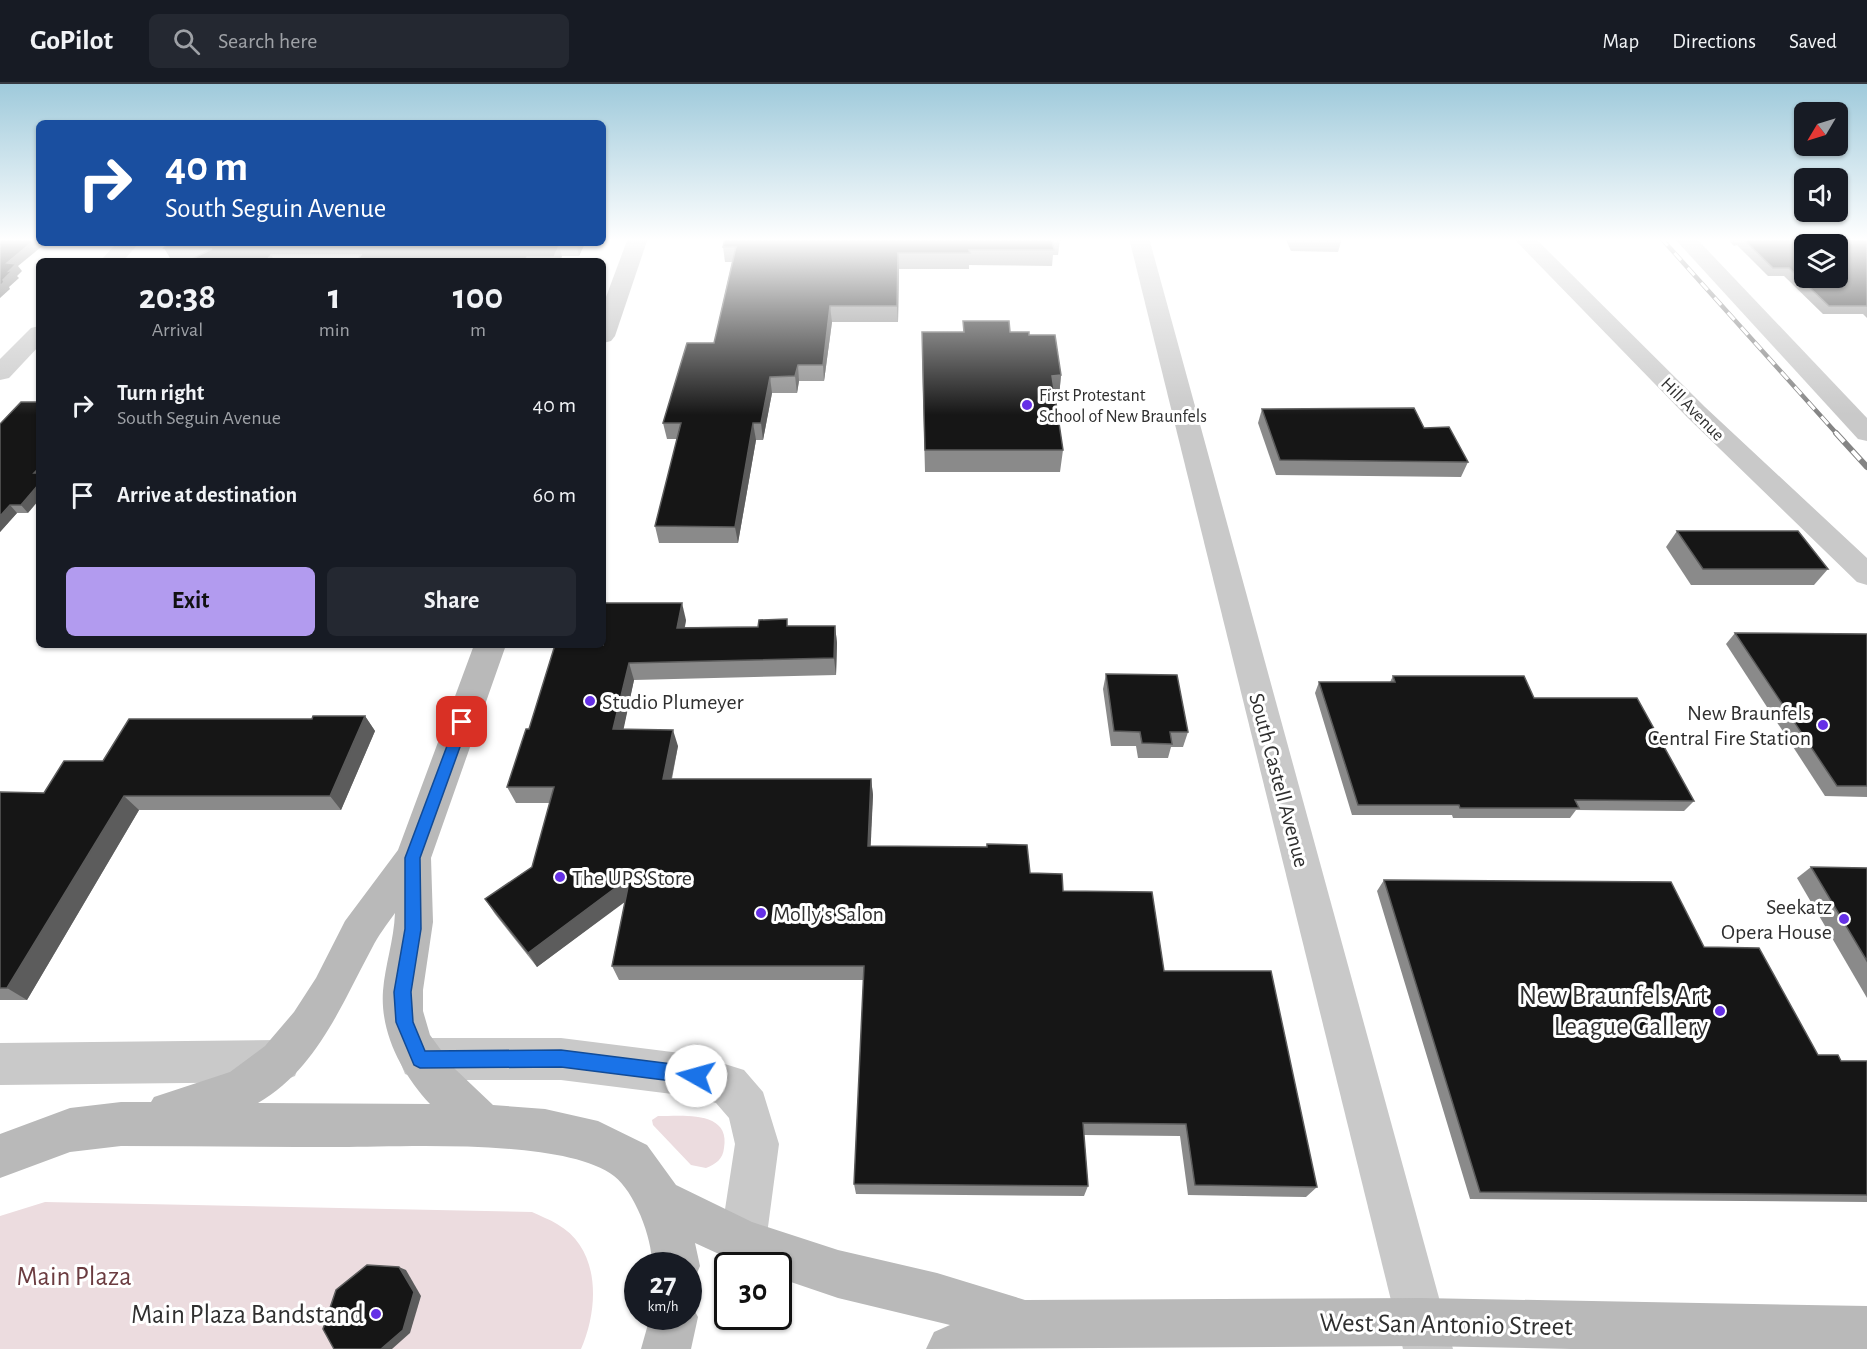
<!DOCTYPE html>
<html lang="en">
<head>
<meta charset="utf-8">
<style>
  :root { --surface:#171b24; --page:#242831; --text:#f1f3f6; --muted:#9ea1a6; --line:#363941; --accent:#b29bef }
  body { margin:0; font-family:"Alegreya Sans",sans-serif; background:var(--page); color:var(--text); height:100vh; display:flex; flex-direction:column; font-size:22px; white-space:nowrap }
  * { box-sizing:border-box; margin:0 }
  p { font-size:20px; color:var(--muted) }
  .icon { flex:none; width:33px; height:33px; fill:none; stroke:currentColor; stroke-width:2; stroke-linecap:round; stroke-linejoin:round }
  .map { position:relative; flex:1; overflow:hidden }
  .side { position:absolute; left:36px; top:174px; width:570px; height:390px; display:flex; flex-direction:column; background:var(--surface); border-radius:9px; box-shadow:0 2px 4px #0004 }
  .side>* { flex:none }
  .top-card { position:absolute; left:36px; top:36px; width:570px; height:126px; border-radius:9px; box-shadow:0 2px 4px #0004; background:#1a4fa0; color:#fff; overflow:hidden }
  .needle { width:39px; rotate:232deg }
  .tools { position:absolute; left:1794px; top:18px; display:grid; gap:12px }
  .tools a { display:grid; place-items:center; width:54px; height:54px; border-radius:9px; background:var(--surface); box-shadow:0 2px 4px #0004; font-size:30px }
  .speed { position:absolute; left:624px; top:1168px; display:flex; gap:12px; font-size:30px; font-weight:700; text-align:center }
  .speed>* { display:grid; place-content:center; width:78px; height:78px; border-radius:50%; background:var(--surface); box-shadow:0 2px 4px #0004; line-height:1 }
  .speed small { font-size:15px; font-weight:400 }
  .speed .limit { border:3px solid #111; border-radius:9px; background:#fff; color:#111 }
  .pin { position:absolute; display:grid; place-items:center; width:51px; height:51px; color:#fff; margin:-26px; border-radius:12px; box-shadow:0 3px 9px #0006 }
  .me { position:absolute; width:66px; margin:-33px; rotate:277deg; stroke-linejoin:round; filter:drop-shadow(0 0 4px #0008) }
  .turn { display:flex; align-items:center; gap:21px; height:126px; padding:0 30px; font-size:27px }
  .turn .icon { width:78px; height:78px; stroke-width:2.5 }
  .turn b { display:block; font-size:42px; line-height:51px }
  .eta { display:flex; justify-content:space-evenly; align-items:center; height:102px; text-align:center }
  .eta b { font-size:36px; font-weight:600; line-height:42px }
  .primary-button { display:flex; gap:12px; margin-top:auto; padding:12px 30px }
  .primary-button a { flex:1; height:69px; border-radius:9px; background:var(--accent); color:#111; font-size:24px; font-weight:600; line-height:69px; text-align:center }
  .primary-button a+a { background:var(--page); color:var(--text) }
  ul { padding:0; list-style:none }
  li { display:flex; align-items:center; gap:18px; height:90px; padding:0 30px }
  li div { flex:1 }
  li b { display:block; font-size:22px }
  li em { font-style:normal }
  header { display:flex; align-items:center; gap:36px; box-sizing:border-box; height:84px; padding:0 30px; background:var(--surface); border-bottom:2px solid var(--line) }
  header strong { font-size:28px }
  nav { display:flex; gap:33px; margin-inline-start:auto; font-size:21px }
  .search { width:420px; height:54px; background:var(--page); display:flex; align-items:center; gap:15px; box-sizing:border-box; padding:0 21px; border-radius:9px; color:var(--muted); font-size:22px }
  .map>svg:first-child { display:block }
  .green { fill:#ecdcdf }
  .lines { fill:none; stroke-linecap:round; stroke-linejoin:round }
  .street { fill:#c9c9c9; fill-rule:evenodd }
  .secondary { fill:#b9b9b9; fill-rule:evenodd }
  .rail-far1-casing { stroke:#848484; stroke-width:4.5 }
  .rail-casing { stroke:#848484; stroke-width:6 }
  .rail-far1 { stroke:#fff; stroke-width:3; stroke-dasharray:10; stroke-linecap:butt }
  .rail { stroke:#fff; stroke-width:4; stroke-dasharray:12; stroke-linecap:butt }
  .wall { fill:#8a8a8a }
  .shaded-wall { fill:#5c5c5c }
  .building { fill:#161616; stroke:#5c5c5c; stroke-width:1.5; fill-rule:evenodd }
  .route { fill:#1a73e8; stroke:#114b97; stroke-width:1.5 }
  .poi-dot { fill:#6530e6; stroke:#fff; stroke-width:2 }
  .labels { text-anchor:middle; stroke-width:6; stroke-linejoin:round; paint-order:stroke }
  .far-poi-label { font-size:18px; fill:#2f2f2f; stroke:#fff; text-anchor:start }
  .far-street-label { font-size:18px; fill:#2f2f2f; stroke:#fff }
  .poi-label { font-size:22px; fill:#2f2f2f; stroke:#fff; text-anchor:start }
  .street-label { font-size:22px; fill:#2f2f2f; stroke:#fff }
  .near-poi-label { font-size:27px; fill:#2f2f2f; stroke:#fff; text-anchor:end }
  .near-park-label { font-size:27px; fill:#6b3c40; stroke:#fff }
  .near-street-label { font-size:27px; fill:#2f2f2f; stroke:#fff }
</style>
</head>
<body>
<header>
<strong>GoPilot</strong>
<div class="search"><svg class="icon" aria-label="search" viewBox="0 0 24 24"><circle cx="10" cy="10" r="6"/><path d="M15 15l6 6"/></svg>Search here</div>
<nav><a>Map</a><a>Directions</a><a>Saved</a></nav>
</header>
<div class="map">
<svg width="1867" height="1265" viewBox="0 0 1867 1265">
  <rect width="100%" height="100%" fill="#fff"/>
  <g class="green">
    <path d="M658,1032C682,1032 731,1026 724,1064C723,1075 716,1080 706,1084L691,1081L653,1041L652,1036Z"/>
    <path d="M45,1118L532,1128C540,1132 549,1135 557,1140C601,1165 599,1224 581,1265H0V1132Z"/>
  </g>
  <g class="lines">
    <g class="street">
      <polygon points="1129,154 1149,154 1453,1265 1403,1265"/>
      <polygon points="1513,154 1535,154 1705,323 1867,474 1867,501 1857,498 1687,333"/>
      <polygon points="1674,154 1696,154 1867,334 1867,357 1858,355"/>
      <polygon points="117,159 139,159 123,177 100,177"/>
      <polygon points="39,242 39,262 9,294 0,296 0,275 31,244"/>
      <polygon points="420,954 561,954 696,971 744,986 763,1008 779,1060 766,1158 759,1174 743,1181 727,1174 720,1158 735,1060 729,1034 716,1019 696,1013 561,996 420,996 405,990 399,975 405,960"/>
      <polygon points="280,956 295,962 301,977 295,992 280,998 0,1001 0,959"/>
    </g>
    <g class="secondary">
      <polygon points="628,154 648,154 615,252 611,257 603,259 603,221"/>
      <path d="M474,561H506L431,774L433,838L423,906V927L430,951L454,984L493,1021L545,1025L598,1037L647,1061L676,1101L752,1138L838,1166L937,1189L1025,1216L1421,1214L1867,1222V1265H1571L1421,1262L926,1265L934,1248L950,1241L838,1214L785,1196L778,1194V1182H745L695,1159L700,1182L693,1199L688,1200V1182H652C653,1156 635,1108 614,1092C564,1054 405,1063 340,1063C267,1063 194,1062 121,1062L70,1068L0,1094V1050L70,1024L121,1018H151L154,1013L230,988L265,962L294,928L316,894L345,837L398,766ZM395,829C394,856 385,881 383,907C380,949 402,990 430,1020L258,1019C317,985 341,921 372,864C378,852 387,840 395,829Z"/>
      <polygon points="688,1215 698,1233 691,1265 641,1265 650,1233 688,1233"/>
    </g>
    <g class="rail-far1-casing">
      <polyline id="rail-far1" points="1661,154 1837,350"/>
    </g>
    <g class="rail-casing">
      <polyline id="rail" points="1836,349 1867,383"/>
    </g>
    <use href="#rail-far1" class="rail-far1"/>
    <use href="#rail" class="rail"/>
  </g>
  <g class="wall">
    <polygon points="1285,154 1342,154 1338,168 1291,167"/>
    <polygon points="1727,154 1867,154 1867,234 1863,230 1823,230 1784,192 1768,192 1737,161 1734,162"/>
    <polygon points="1060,156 1058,171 1053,171 1052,182 969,181 969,185 899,185 898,238 832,238 824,297 799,297 797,309 772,309 763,356 756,356 738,459 659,459 655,442 677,355 667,355 663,339 714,259 732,178 725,178 723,163"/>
    <polygon points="585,159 579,172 562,172 560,177 188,177 194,174 170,174 164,164"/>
    <polygon points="963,237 1010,248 1029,251 1061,291 1059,313 1055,313 1063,366 1060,388 925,388 922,270 963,248"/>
    <polygon points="1262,325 1424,344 1468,378 1461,393 1276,391 1258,339"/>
    <polygon points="0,340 28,429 17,429 0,448"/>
    <polygon points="1677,447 1828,485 1814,501 1691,501 1666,463"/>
    <polygon points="686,536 685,543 835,542 837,559 836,591 634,596 623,645 678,662 672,695 871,695 873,711 870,762 1030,789 1063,807 1164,887 1317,1103 1306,1113 1188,1111 1180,1052 1084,1051 1088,1102 1084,1112 856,1110 854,1100 864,896 619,896 612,882 625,817 537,883 495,830 485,815 532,783 550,719 516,719 507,703 529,645"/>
    <polygon points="1735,549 1867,550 1867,713 1825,712 1726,560"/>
    <polygon points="1106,590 1188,648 1183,663 1171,663 1168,674 1138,674 1136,662 1111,662 1103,605"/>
    <polygon points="1393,592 1534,614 1694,717 1684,727 1576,726 1570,734 1453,734 1452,731 1352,731 1315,609 1319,598 1390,598"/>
    <polygon points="365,632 375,647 341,726 139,726 27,916 0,916 0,708 44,709 103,677 312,635"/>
    <polygon points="1811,783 1867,784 1867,914 1797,794"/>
    <polygon points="1384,796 1704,863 1818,971 1841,977 1867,977 1867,1118 1470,1115 1377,807"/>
  </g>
  <g class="shaded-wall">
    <polygon points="37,154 39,154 39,159 46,159 18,182 22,187 17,192 19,194 9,203 10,205 0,214 0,202 7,179"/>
    <polygon points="578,159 585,159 579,172 577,162"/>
    <polygon points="559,162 562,172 560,177 555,177 554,173"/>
    <polygon points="898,169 899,185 898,238 897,222"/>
    <polygon points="271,171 275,177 266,177"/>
    <polygon points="830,222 832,238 824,297 823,281"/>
    <polygon points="798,281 799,297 797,309 795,292"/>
    <polygon points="1061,291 1059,313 1050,314 1052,292"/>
    <polygon points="770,293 772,309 763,356 761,339"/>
    <polygon points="753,339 756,356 738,459 735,443"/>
    <polygon points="39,400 39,416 28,429 21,421"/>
    <polygon points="10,421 17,429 0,448 0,432"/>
    <polygon points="682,519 686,536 681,561 677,544"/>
    <polygon points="835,542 837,559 836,591 834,574"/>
    <polygon points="629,579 634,596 620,662 613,645"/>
    <polygon points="365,632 375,647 341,726 330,712"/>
    <polygon points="673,646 678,662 668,711 663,695"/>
    <polygon points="871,695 873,711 870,778 868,762"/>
    <polygon points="124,712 139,726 27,916 7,904"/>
    <polygon points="630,793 637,809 537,883 528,869"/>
    <polygon points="399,1183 406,1186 421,1212 410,1249 392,1265 381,1265"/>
  </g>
  <g class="building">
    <polygon points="0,154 37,154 7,179 16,180 9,187 13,186 3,196 4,198 0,202"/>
    <polygon points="725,154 1060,154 1060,156 1052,156 1054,166 969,166 970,169 898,169 897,222 830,222 823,281 798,281 795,292 770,293 761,339 753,339 735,443 655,442 681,339 663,339 687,259 714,259 736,163 723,163"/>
    <path d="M1742,154H1867V222H1829L1789,184H1773ZM1804,160H1838V194H1804Z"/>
    <polygon points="169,159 578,159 577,162 559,162 554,173 527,173 525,177 357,177 361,171 271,171 266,177 188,177 212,165 164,164"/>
    <polygon points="963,237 1009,237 1010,248 1029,248 1029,251 1055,251 1061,291 1052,292 1063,366 925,366 922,248 964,248"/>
    <polygon points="21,318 39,318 39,384 34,389 39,389 39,400 21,421 10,421 0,432 0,340"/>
    <polygon points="1414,324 1424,344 1449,343 1468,378 1280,376 1262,325"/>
    <polygon points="1677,447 1798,447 1828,485 1703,485"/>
    <polygon points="603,519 682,519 677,544 758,543 759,536 787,535 787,542 835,542 834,574 629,579 613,645 673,646 663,695 871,695 868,762 987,763 987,760 1027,761 1030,789 1062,790 1063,807 1152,808 1164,887 1271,887 1317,1103 1195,1101 1186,1040 1083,1039 1088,1102 854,1100 864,882 612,882 630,793 528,869 485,815 532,783 554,703 507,703 526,645 529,645 555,561 603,561"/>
    <polygon points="1735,549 1867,550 1867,702 1837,702"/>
    <polygon points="1106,590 1177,591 1188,648 1170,648 1172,660 1142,659 1140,648 1114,647"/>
    <polygon points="1393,592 1524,592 1534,614 1637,614 1694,717 1575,716 1579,724 1460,724 1459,721 1358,721 1319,598 1395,598"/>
    <polygon points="313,632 365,632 330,712 124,712 7,904 0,904 0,708 44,709 64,677 103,677 129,635 312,635"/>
    <polygon points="1811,783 1867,784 1867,877"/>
    <polygon points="1384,796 1671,798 1704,863 1759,864 1818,971 1838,971 1841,977 1867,977 1867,1111 1480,1108"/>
    <polygon points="367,1181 399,1183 414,1208 403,1246 381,1265 334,1265 323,1245 336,1206"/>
  </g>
  <linearGradient id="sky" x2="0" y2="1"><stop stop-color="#9fcadb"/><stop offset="0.47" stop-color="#fff"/><stop offset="1" stop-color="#fff" stop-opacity="0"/></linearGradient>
  <rect width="1867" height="331" fill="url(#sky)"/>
  <polygon class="route" points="462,632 469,638 420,774 421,845 411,908 413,938 425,967 561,966 696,983 702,986 705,992 702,998 696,1000 561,983 420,984 414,981 396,938 394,908 405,845 405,774 456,638"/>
  <g class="poi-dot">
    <circle cx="1027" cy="321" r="6"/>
    <circle cx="590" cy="617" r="6"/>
    <circle cx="1823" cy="641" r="6"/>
    <circle cx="560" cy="793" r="6"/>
    <circle cx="761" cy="829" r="6"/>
    <circle cx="1844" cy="835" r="6"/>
    <circle cx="1720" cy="927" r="6"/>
    <circle cx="376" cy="1230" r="6"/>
  </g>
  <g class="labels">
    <g class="far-poi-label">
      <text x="1039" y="317">First Protestant<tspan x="1039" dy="21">School of New Braunfels</tspan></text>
    </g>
    <g class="far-street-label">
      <text transform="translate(1693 325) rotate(45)" y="6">Hill Avenue</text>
    </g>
    <g class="poi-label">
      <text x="602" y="625">Studio Plumeyer</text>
      <text x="1811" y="636" text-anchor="end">New Braunfels<tspan x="1811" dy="25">Central Fire Station</tspan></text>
      <text x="572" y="801">The UPS Store</text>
      <text x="1832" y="830" text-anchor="end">Seekatz<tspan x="1832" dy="25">Opera House</tspan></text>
      <text x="773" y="837">Molly's Salon</text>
    </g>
    <g class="street-label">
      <text transform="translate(1280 696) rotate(75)" y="8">South Castell Avenue</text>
    </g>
    <g class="near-poi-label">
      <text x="1708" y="920">New Braunfels Art<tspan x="1708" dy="31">League Gallery</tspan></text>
      <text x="364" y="1239">Main Plaza Bandstand</text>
    </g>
    <g class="near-park-label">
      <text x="74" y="1201">Main Plaza</text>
    </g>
    <g class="near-street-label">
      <text transform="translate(1446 1240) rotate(1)" y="9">West San Antonio Street</text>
    </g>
  </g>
</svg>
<div class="tools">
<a><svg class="needle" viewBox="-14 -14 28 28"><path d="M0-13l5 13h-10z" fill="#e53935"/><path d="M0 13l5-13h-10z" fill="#9ea1a6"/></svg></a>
<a><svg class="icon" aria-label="sound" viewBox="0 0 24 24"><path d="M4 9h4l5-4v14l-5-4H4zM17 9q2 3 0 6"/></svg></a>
<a><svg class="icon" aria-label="layers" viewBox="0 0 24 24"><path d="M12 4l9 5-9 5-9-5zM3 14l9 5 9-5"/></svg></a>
</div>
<div class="speed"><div>27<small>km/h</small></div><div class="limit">30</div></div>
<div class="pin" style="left:462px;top:638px;background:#d93025"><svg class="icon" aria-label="arrive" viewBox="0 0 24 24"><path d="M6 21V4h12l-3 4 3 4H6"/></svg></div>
<svg class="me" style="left:696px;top:992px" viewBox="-20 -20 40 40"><circle r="19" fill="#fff"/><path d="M0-13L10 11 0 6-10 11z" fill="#1a73e8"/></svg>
<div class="top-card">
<div class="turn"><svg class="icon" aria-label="right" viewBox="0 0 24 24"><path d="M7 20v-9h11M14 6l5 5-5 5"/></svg><div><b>40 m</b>South Seguin Avenue</div></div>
</div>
<section class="side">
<div class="eta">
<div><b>20:38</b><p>Arrival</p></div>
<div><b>1</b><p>min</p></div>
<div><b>100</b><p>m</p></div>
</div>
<ul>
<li><svg class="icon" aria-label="right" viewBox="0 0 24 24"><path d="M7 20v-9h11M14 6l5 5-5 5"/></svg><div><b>Turn right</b><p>South Seguin Avenue</p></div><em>40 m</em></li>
<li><svg class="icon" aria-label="arrive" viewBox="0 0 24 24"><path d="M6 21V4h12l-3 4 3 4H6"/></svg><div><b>Arrive at destination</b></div><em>60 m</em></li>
</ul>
<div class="primary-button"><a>Exit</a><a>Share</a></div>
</section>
</div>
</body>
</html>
